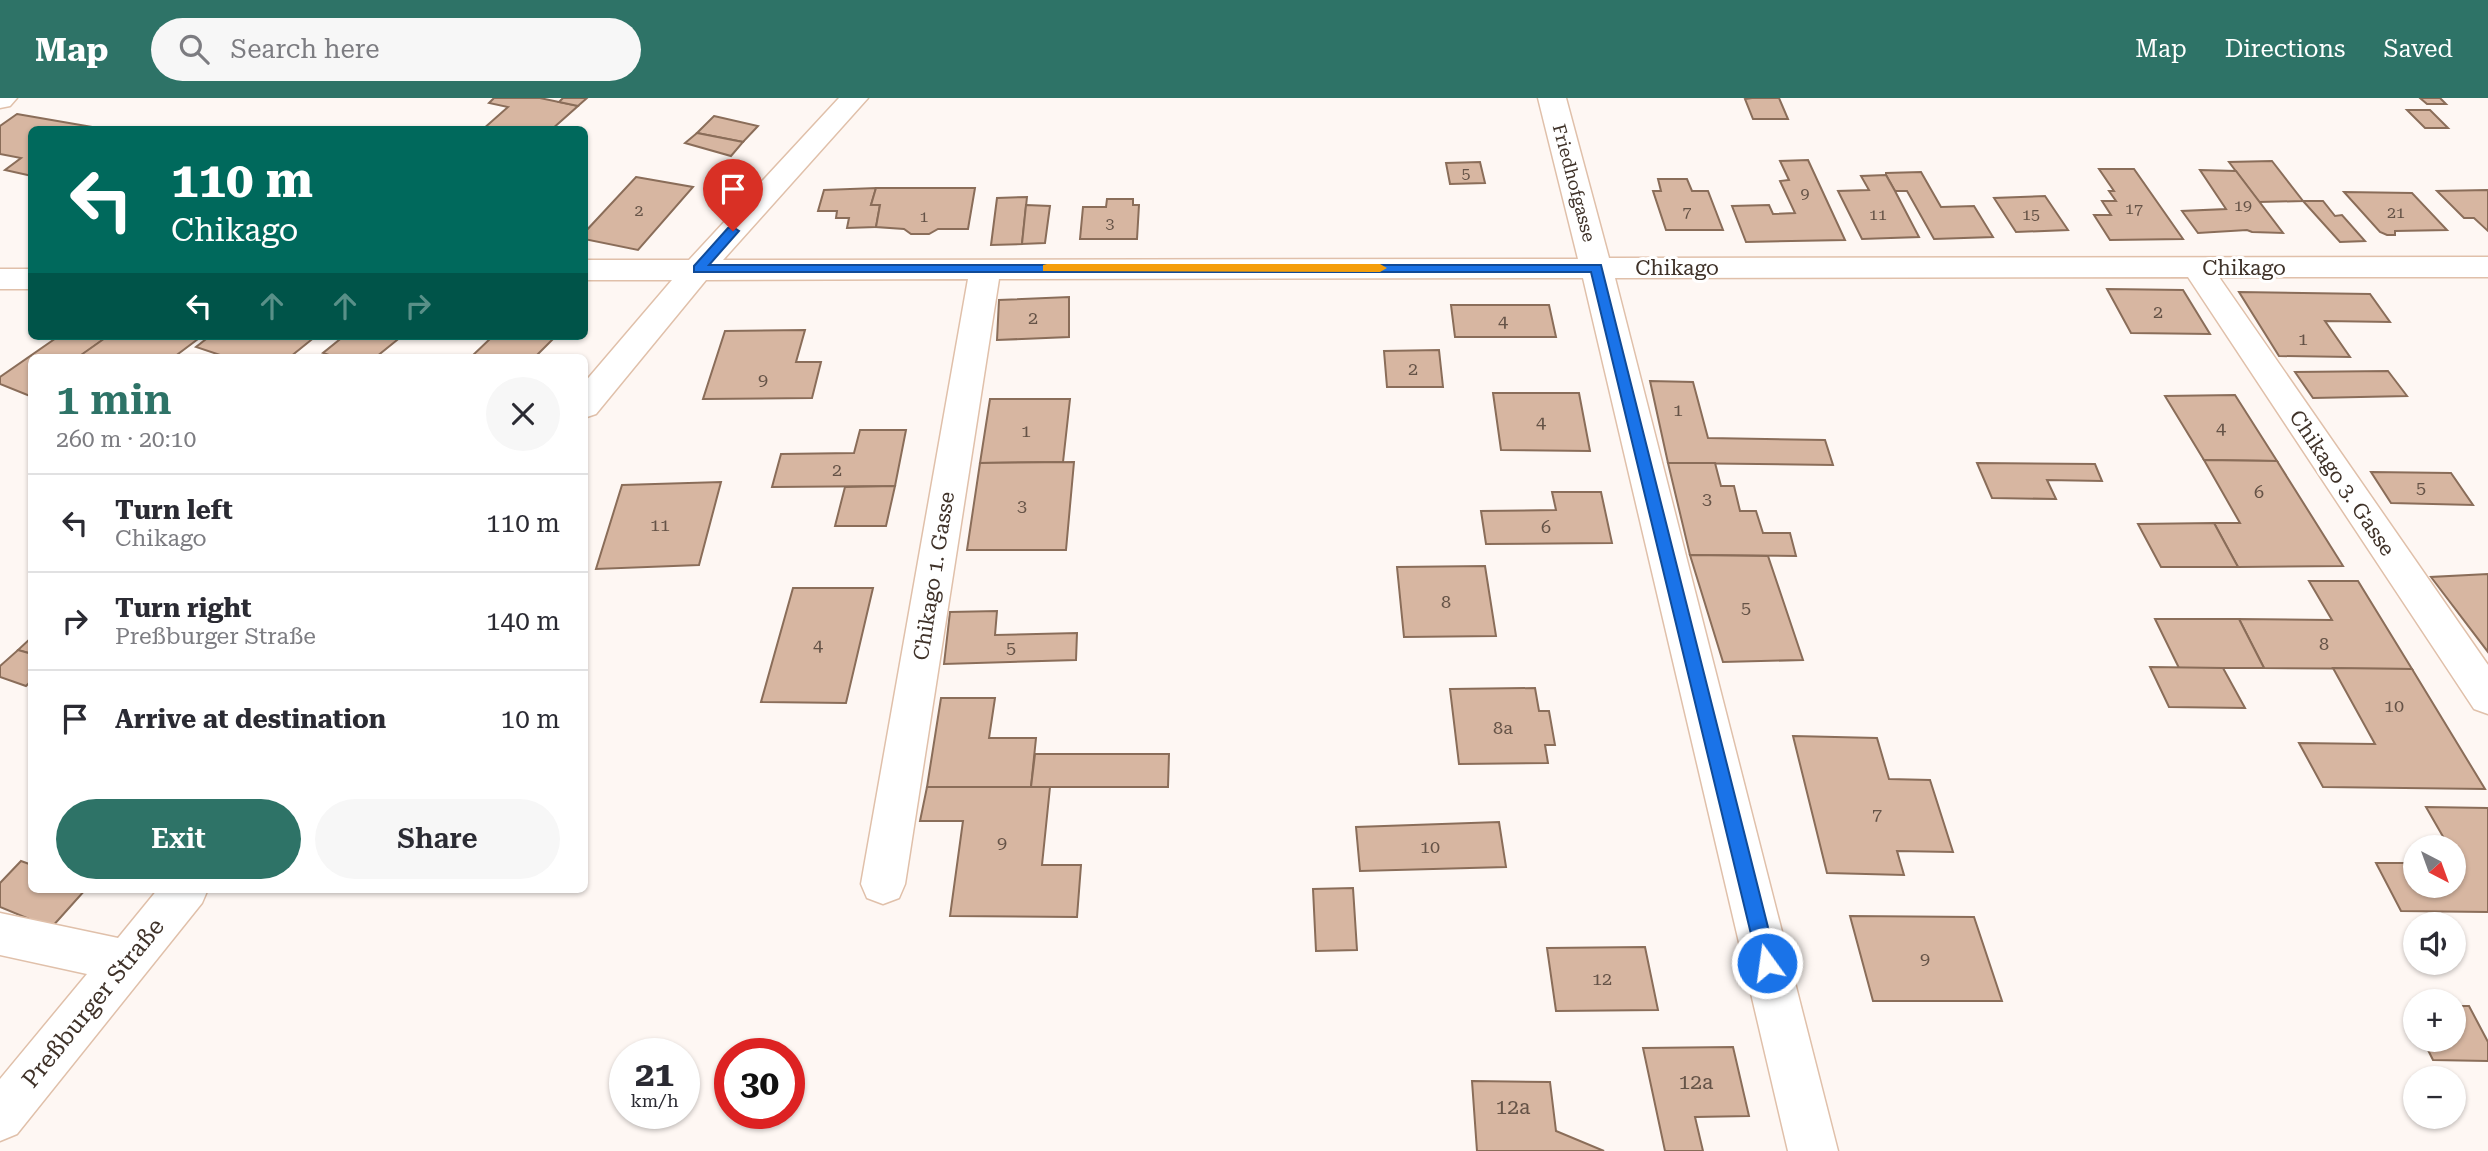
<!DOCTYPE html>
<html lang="en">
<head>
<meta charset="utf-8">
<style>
  :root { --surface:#fff; --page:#f7f7f7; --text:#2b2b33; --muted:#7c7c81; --line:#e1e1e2; --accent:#2e7367 }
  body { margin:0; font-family:"Roboto Serif",serif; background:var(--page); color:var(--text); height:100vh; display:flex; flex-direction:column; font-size:26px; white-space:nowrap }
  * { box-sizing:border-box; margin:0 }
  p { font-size:23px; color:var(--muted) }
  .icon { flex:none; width:38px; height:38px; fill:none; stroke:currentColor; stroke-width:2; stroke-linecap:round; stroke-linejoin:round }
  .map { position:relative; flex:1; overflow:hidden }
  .details { position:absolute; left:28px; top:256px; width:560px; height:539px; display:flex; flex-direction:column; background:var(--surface); border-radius:10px; box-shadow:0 2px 5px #0004 }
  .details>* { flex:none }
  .hud { position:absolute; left:28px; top:28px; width:560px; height:214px; border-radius:10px; box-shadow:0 2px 5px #0004; background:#00695c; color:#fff; overflow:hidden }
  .needle { width:46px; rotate:139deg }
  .fabs { position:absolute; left:2403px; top:737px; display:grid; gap:14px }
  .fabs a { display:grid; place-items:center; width:63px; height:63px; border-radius:50%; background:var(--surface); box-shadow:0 2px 5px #0004; font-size:35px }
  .speed { position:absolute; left:609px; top:940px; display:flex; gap:14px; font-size:35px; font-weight:700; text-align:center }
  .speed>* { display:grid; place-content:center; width:91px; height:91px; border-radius:50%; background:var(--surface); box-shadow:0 2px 5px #0004; line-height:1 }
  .speed small { font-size:18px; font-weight:400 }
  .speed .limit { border:10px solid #d22; background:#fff; color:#111 }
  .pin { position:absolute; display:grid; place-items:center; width:60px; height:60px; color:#fff; margin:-72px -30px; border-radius:50% 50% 50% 0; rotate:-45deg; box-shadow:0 0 7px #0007 }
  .pin .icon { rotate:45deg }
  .me { position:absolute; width:77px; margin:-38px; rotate:346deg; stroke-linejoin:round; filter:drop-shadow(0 0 5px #0008) }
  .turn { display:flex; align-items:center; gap:24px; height:147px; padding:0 28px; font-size:32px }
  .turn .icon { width:91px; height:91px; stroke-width:2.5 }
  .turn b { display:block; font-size:49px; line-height:60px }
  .lanes { display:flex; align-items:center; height:66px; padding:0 28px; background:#0003; justify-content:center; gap:35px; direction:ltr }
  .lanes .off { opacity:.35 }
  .round { display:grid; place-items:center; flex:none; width:74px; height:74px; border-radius:37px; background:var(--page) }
  .headline { display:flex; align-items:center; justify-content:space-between; height:119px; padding:0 28px }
  h1 { font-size:42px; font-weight:600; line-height:52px; color:var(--accent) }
  .button { display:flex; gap:14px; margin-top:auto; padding:14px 28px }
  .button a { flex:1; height:80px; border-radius:42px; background:var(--accent); color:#fff; font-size:28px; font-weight:600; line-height:80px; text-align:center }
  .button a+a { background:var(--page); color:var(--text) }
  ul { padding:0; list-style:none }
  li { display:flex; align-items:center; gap:21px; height:98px; padding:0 28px; border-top:2px solid var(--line) }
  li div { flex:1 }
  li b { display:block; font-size:26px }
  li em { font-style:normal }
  header { display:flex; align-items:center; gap:42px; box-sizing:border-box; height:98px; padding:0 35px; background:var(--accent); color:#fff }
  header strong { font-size:33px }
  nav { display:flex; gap:38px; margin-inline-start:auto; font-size:24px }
  .search { width:490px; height:63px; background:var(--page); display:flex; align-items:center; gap:18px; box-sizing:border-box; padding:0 24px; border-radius:38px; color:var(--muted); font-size:26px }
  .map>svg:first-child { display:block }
  .building { fill:#d7b6a1; stroke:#8a6d59; stroke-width:2 }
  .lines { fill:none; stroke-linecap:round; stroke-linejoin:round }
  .minor-casing { stroke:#e0c0aa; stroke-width:3 }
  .minor { fill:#fff; fill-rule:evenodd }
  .route { fill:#1a73e8; stroke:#114b97; stroke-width:2 }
  .slow { fill:#f59e0b }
  .labels { text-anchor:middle; stroke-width:6; stroke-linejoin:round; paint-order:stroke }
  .far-number-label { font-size:16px; fill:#655347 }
  .far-street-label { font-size:18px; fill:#3f3229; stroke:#fff }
  .number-label { font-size:18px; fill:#655347 }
  .street-label { font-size:21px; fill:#3f3229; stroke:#fff }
  .near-number-label { font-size:21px; fill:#655347 }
  .near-street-label { font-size:24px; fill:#3f3229; stroke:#fff }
</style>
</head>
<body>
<header>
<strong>Map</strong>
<div class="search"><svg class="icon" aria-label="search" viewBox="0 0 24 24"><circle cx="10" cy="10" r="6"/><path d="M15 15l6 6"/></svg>Search here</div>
<nav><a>Map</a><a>Directions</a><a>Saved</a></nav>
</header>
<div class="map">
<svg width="2488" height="1053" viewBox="0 0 2488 1053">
  <rect width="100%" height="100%" fill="#fef7f3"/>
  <g class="building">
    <polygon points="494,0 540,0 578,8 551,32 482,32 508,9 489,5"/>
    <polygon points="563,0 587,0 578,8 559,4"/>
    <polygon points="1752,0 1779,0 1788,21 1753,21 1745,1"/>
    <polygon points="2420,0 2440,0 2446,6 2427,6"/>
    <polygon points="2407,12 2430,12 2448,30 2425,30"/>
    <polygon points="17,16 98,30 32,32 32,78 5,72 21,60 0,56 0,28"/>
    <polygon points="714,18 758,28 743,44 697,35"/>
    <polygon points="697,35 743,44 731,58 685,45"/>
    <polygon points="1808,62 1845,142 1746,144 1732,108 1769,107 1773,116 1795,115 1780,83 1789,82 1780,63"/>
    <polygon points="2272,63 2303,103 2259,104 2229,64"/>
    <polygon points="1480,64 1485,85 1450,86 1446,65"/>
    <polygon points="2099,71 2134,71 2183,141 2110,142 2094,117 2111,117 2102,103 2116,103 2109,93 2114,93"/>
    <polygon points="2200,72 2236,73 2283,135 2252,134 2247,132 2198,135 2182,113 2226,111"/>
    <polygon points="1921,74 1941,109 1974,108 1993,139 1934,141 1907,93 1895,93 1886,77 1886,75"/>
    <polygon points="1886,77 1895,93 1919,139 1862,141 1838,93 1869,92 1861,78"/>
    <polygon points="636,79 693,89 638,152 584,141 584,135"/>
    <polygon points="1658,81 1687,81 1692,93 1708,93 1723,132 1666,132 1653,93 1661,93"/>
    <polygon points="876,90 871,107 880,107 876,129 847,130 849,120 836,120 837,113 818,113 824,92"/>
    <polygon points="876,90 975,90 968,131 938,131 929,136 911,136 904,131 876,129 880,107 871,107"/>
    <polygon points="2488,92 2488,133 2474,120 2464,120 2437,93"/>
    <polygon points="2344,94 2412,95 2447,132 2395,133 2395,137 2387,137 2380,134"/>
    <polygon points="2045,98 2068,132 2016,134 1994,100"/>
    <polygon points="1027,99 1022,146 991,147 997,100"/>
    <polygon points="1107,101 1133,101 1133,107 1139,107 1137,141 1080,141 1083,109 1106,109"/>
    <polygon points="2303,103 2323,103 2335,118 2342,117 2365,143 2340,144"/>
    <polygon points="1026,107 1050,108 1045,145 1022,146"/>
    <polygon points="2107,191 2183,192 2210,236 2131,235"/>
    <polygon points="2239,194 2370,196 2390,224 2325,223 2350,259 2279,258"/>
    <polygon points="1069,199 1069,239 997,242 999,202"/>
    <polygon points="1451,207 1549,207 1556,239 1455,239"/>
    <polygon points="805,232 796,264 821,264 812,300 703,301 725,233"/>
    <polygon points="59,238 108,238 79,259 32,259 30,298 0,286 0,279"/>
    <polygon points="108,238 202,238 174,259 81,257"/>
    <polygon points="210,238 316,238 290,259 226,259 196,249"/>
    <polygon points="344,238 402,238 376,259 335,259 323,255"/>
    <polygon points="493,238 556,238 535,259 471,259"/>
    <polygon points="1439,252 1443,289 1387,289 1384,253"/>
    <polygon points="2388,273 2407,298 2313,300 2295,274"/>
    <polygon points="1650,283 1693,284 1708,340 1825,342 1833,367 1668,365"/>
    <polygon points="1493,295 1579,295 1590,353 1501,352"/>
    <polygon points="2235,297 2277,363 2204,362 2165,298"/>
    <polygon points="990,301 1070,301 1063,364 980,365"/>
    <polygon points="860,332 906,332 895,388 772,389 781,356 854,355"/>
    <polygon points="2204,362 2277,363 2343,468 2238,469 2214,425 2240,425"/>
    <polygon points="1074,364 1066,452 967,452 980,365"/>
    <polygon points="1668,365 1715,365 1721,388 1734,388 1740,413 1756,413 1763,435 1790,435 1796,458 1690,457"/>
    <polygon points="1977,365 2095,366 2102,383 2047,382 2056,401 1992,400"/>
    <polygon points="2371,374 2451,375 2473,407 2391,405"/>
    <polygon points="721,384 699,467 596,471 622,387"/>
    <polygon points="895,388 886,428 835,428 845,389"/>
    <polygon points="1552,394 1601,394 1612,445 1486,446 1481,413 1556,412"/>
    <polygon points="2214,425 2238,469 2161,469 2138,426"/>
    <polygon points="1690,457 1768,458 1803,562 1723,564"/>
    <polygon points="1485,468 1496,538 1404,539 1397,469"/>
    <polygon points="2488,476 2488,554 2431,479"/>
    <polygon points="2309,483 2358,483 2412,571 2264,570 2239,521 2332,522"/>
    <polygon points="793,490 873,490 846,605 761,604"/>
    <polygon points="997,513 995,537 1077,535 1076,562 944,566 950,514"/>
    <polygon points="2155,521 2239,521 2264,570 2179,570"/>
    <polygon points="32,539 32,556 18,552"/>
    <polygon points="18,552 32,556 32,582 26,588 0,579 0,568"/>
    <polygon points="2150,569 2223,570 2245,610 2169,609"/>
    <polygon points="2333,570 2412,571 2485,691 2323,689 2299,645 2375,646"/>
    <polygon points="1535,590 1539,613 1549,613 1555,647 1545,647 1548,665 1459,666 1450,591"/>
    <polygon points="941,600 995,600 989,640 1036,640 1031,689 927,689"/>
    <polygon points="1793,638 1877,640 1889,681 1930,682 1953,754 1897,753 1904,777 1827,775"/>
    <polygon points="1035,656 1169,656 1168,689 1031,689"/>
    <polygon points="927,689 1050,689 1042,767 1081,767 1077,819 950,818 963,723 920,723"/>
    <polygon points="2426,709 2488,710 2488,814 2401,813 2376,765 2415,765 2415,788 2454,788 2454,765 2458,765 2454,757 2454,749 2449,749"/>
    <polygon points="1499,724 1506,769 1360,773 1356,729"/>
    <polygon points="21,763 32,767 32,791 86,791 51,830 0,809 0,785"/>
    <polygon points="1353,790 1357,852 1316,853 1313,791"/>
    <polygon points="1850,818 1974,819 2002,903 1873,903"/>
    <polygon points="1645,849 1658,912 1556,913 1547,850"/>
    <polygon points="2454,908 2469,908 2488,944 2488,963 2433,962 2423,942 2454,942"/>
    <polygon points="1733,949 1749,1018 1695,1019 1703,1053 1665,1053 1643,950"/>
    <polygon points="1472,983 1550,984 1556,1033 1604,1053 1477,1053"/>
  </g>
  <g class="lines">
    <g class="minor-casing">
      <g id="minor">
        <polygon points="0,0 17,0 10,8 0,10"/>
        <polygon points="839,0 868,0 723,162 1578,161 1538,0 1566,0 1609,160 2488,159 2488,179 2219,179 2488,567 2488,616 2474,611 2188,179 1615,180 1838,1053 1788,1053 1583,180 999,181 905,786 899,800 883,806 867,800 861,786 968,181 706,182 596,316 584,320 584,285 672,182 584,182 584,162 689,162"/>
        <rect x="0" y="171" width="32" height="20"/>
        <polygon points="158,791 208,791 202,805 17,1036 0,1043 0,981 87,876 0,857 0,815 118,840"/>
      </g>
    </g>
    <use href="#minor" class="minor"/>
  </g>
  <polygon class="route" points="733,129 739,133 709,167 1601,167 1777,865 1774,871 1767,874 1760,871 1758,865 1591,174 694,174 694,168 728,130"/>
  <polygon class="slow" points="1047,166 1380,166 1387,170 1380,174 1043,173 1043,167"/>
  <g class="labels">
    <g class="far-number-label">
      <text x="1466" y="81">5</text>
      <text x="1805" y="101">9</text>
      <text x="2243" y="113">19</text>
      <text x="2134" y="116">17</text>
      <text x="639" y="118">2</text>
      <text x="1687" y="119">7</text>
      <text x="2396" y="120">21</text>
      <text x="1878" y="122">11</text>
      <text x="2031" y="122">15</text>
      <text x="924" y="124">1</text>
      <text x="1110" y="131">3</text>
    </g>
    <g class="far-street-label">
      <text transform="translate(1574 85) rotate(75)" y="6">Friedhofgasse</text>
    </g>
    <g class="number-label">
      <text x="2158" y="220">2</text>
      <text x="1033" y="226">2</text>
      <text x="1503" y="229">4</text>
      <text x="2303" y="247">1</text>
      <text x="1413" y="277">2</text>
      <text x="763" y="288">9</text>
      <text x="1678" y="318">1</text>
      <text x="1541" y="330">4</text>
      <text x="2221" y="336">4</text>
      <text x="1026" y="339">1</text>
      <text x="837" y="378">2</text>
      <text x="2421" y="396">5</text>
      <text x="2259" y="400">6</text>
      <text x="1707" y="407">3</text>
      <text x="1022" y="414">3</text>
      <text x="660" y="433">11</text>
      <text x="1546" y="435">6</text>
      <text x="1446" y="510">8</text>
      <text x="1746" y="516">5</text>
      <text x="2324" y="552">8</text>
      <text x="818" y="553">4</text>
      <text x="1011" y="556">5</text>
      <text x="2394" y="614">10</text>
      <text x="1503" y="636">8a</text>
      <text x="1877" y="723">7</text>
      <text x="1002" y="751">9</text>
      <text x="1430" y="755">10</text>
      <text x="1925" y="867">9</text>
      <text x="1602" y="887">12</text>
    </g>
    <g class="street-label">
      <text x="1677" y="177">Chikago</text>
      <text x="2244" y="177">Chikago</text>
      <text transform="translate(2342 385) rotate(56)" y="7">Chikago 3. Gasse</text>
      <text transform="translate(934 478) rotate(-81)" y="7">Chikago 1. Gasse</text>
    </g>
    <g class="near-number-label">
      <text x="1696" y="991">12a</text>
      <text x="1513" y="1016">12a</text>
    </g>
    <g class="near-street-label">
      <text transform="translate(93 905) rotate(-51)" y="8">Preßburger Straße</text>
    </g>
  </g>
</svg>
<div class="fabs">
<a><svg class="needle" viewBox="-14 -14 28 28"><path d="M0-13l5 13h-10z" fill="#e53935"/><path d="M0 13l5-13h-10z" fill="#7c7c81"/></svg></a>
<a><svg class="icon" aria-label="sound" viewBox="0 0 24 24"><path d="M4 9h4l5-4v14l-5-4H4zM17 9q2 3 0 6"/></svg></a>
<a>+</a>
<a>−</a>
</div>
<div class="speed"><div>21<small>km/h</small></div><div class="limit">30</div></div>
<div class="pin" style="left:733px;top:133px;background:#d93025"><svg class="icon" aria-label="arrive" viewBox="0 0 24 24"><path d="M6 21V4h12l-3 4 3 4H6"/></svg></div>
<svg class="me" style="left:1767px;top:865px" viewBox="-20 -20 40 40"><circle r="17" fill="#1a73e8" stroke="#fff" stroke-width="3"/><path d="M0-11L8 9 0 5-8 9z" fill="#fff"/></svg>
<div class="hud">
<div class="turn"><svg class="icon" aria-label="left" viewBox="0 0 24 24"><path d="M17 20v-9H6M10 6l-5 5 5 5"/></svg><div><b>110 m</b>Chikago</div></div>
<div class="lanes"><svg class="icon" aria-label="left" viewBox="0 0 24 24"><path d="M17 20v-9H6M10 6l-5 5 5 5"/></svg><svg class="icon off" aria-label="ahead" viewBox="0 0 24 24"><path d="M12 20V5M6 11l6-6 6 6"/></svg><svg class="icon off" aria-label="ahead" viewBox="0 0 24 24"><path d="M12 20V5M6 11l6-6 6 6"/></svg><svg class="icon off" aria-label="right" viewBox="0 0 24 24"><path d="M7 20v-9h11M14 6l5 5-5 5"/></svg></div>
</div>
<section class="details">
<div class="headline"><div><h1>1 min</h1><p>260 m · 20:10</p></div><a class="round"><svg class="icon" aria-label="close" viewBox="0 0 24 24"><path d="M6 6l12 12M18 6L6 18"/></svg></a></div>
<ul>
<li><svg class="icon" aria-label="left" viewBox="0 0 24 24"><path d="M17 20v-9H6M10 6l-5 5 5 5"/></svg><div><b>Turn left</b><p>Chikago</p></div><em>110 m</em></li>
<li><svg class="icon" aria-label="right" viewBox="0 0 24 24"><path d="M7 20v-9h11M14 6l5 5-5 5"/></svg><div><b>Turn right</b><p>Preßburger Straße</p></div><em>140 m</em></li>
<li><svg class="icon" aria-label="arrive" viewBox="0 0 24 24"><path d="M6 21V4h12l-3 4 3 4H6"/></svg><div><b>Arrive at destination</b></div><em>10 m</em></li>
</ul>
<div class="button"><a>Exit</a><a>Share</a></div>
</section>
</div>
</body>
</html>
